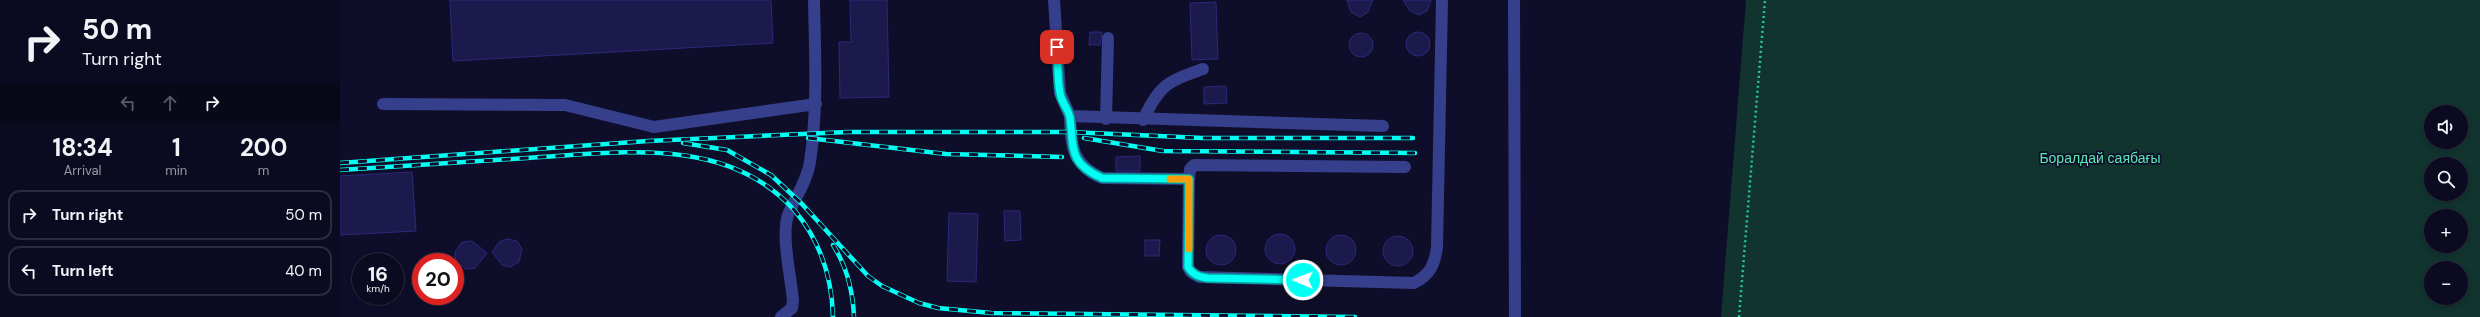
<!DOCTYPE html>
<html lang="en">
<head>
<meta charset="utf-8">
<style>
  :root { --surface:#0b0a20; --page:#141329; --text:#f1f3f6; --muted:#9a9aa5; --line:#2b2b3e }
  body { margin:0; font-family:"DM Sans",sans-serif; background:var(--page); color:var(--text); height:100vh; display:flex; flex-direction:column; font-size:15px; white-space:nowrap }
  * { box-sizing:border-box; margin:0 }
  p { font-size:13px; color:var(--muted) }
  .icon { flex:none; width:22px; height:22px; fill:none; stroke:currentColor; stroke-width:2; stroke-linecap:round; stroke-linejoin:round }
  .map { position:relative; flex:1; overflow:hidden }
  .drawer { display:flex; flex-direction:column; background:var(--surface); width:340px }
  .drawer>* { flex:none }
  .banner { background:#0b0a20; color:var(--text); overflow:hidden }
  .controls { position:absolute; left:2084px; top:105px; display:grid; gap:8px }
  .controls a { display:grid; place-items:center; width:44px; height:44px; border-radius:50%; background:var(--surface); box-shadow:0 2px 6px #0003,0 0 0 1px var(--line); font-size:20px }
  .speed { position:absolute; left:12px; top:253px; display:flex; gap:8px; font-size:20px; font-weight:700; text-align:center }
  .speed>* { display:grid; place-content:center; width:52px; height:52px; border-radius:50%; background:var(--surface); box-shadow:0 2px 6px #0003,0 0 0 1px var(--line); line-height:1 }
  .speed small { font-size:10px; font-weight:400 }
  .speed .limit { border:6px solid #d22; background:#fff; color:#111 }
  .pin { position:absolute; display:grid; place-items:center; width:34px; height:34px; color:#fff; margin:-17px; border-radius:8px; box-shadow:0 2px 6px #0006 }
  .me { position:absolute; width:44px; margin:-22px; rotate:271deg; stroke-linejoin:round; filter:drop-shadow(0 0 3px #0008) }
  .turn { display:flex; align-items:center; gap:14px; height:84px; padding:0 16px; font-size:18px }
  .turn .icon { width:52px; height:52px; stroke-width:2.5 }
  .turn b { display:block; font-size:28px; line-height:34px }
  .lanes { display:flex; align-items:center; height:38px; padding:0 16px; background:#0003; justify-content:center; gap:20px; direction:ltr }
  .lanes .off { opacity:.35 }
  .eta { display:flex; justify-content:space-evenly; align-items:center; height:68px; text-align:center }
  .eta b { font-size:24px; font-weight:700; line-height:28px }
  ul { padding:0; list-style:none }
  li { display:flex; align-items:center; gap:12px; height:50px; margin:0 8px 6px; padding:0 8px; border:2px solid var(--line); border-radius:12px }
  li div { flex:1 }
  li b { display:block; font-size:15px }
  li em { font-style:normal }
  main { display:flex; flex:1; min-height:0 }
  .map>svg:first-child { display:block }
  .park { fill:#11342e; fill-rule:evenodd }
  .building { fill:#1c194c; stroke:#2d297a }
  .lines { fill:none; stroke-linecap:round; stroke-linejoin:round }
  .path { stroke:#27c4a3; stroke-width:2.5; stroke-dasharray:2 3; stroke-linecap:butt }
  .minor { stroke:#363f8c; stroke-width:12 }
  .rail-casing { stroke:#03fff3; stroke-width:4.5 }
  .rail { stroke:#0f0e2a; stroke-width:3; stroke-dasharray:9; stroke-linecap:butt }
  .route-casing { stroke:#02a69e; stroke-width:10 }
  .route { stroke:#03fff3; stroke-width:7 }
  .slow { stroke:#f59e0b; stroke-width:7 }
  .labels { text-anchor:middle; stroke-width:3.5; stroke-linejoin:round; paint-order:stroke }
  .park-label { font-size:14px; fill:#59e9b0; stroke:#0f0e2a }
</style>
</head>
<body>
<main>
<section class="drawer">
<div class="banner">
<div class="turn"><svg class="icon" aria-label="right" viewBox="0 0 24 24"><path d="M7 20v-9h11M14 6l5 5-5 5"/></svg><div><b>50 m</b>Turn right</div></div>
<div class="lanes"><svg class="icon off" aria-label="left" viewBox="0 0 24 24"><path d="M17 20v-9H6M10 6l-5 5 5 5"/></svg><svg class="icon off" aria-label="ahead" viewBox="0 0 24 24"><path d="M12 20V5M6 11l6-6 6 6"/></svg><svg class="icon" aria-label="right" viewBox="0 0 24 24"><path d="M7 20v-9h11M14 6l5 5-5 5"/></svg></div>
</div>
<div class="eta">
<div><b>18:34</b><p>Arrival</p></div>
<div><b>1</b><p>min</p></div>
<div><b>200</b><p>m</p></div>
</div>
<ul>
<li><svg class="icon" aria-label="right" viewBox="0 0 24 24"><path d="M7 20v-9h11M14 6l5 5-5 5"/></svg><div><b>Turn right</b></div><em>50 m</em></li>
<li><svg class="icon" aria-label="left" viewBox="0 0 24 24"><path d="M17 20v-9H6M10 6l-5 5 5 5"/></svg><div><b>Turn left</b></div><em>40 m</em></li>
</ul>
</section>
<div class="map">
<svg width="2140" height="317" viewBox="0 0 2140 317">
  <rect width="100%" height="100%" fill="#0f0e2a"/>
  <path class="park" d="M1406,0H2140V317H1381ZM2091,112H2121V142H2091ZM2091,164H2121V194H2091ZM2091,216H2121V246H2091ZM2091,268H2121V298H2091Z"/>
  <g class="building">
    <polygon points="110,0 431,0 433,43 113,61"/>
    <polygon points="510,0 547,0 549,97 500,98 499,42 511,42"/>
    <polygon points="1007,0 1033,0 1028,12 1020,17 1011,12"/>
    <polygon points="1063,0 1091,0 1087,11 1079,15 1070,11"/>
    <polygon points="876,2 878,59 852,60 850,3"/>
    <polygon points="750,32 762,32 760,45 749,45"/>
    <circle cx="1078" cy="44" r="12"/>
    <circle cx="1021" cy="45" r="12"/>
    <polygon points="886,86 887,103 864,104 864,87"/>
    <polygon points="800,156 800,171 776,171 776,157"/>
    <polygon points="72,172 76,231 0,235 0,176"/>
    <polygon points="664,211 680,211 681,240 665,241"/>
    <polygon points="609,213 638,214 636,282 607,281"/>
    <circle cx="940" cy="249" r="15"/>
    <circle cx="1001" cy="250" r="15"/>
    <circle cx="881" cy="250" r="15"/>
    <circle cx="1058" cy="251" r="15"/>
    <polygon points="167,239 177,241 182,249 179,262 170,267 162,265 152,252 159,242"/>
    <polygon points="805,240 820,240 819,256 805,256"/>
    <polygon points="132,241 147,253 135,268 126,269 115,261 115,252 122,242"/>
  </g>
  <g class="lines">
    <polyline class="path" points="1399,317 1425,0"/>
    <g class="minor">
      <polyline points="714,0 720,93 730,116 1043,126"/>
      <polyline points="1174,0 1175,317"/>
      <polyline points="43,104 225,105 314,127 476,104"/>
      <path d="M730,116C731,146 732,165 762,178L849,179L848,267L851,272L859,277L1074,283C1090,275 1095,264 1097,247L1102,0"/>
      <polyline points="766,119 768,38"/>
      <path d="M803,120C820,84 827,82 863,69"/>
      <polyline points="849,179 850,169 854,165 1065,167"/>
      <path d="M441,317L452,308L453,300C451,277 441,236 448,215C455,197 467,182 470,162C478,108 475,54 474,0"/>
    </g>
    <g class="rail-casing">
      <g id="rail">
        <polyline points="468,138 606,154 722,157"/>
        <polyline points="744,138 823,151 1075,153"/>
        <polyline points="343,143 387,150 431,175 462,204 528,276 542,286 579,303 598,308 651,313 1015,317"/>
        <polyline points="0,163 308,141 508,132 730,132 862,138 1073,138"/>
        <path d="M0,170C62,166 125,162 187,158C278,153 387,134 455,211C480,241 492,278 493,317"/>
        <path d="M493,245C507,267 513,292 514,317"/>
      </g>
    </g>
    <use href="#rail" class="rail"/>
  </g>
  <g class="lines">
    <g class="route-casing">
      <path id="route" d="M717,47C718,62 717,78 720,93C721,102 729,110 730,118C734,148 728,163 762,178L849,179L848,267C853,275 859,277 868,278L963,280"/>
    </g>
    <use href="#route" class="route"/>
    <polyline class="slow" points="830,179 849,179 849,249"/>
  </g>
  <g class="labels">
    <g class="park-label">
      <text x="1760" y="163">Боралдай саябағы</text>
    </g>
  </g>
</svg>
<div class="controls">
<a><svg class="icon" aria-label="sound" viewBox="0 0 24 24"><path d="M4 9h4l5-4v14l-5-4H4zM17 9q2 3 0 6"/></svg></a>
<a><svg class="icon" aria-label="search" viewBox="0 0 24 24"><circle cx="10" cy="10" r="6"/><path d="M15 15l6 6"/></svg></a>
<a>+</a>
<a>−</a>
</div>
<div class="speed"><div>16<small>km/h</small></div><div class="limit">20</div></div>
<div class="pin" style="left:717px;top:47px;background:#d93025"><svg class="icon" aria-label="arrive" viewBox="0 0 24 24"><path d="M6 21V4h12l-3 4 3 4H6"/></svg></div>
<svg class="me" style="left:963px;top:280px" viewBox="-20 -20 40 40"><circle r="17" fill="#03fff3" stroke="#fff" stroke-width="3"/><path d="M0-11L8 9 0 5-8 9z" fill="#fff"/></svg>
</div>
</main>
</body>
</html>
